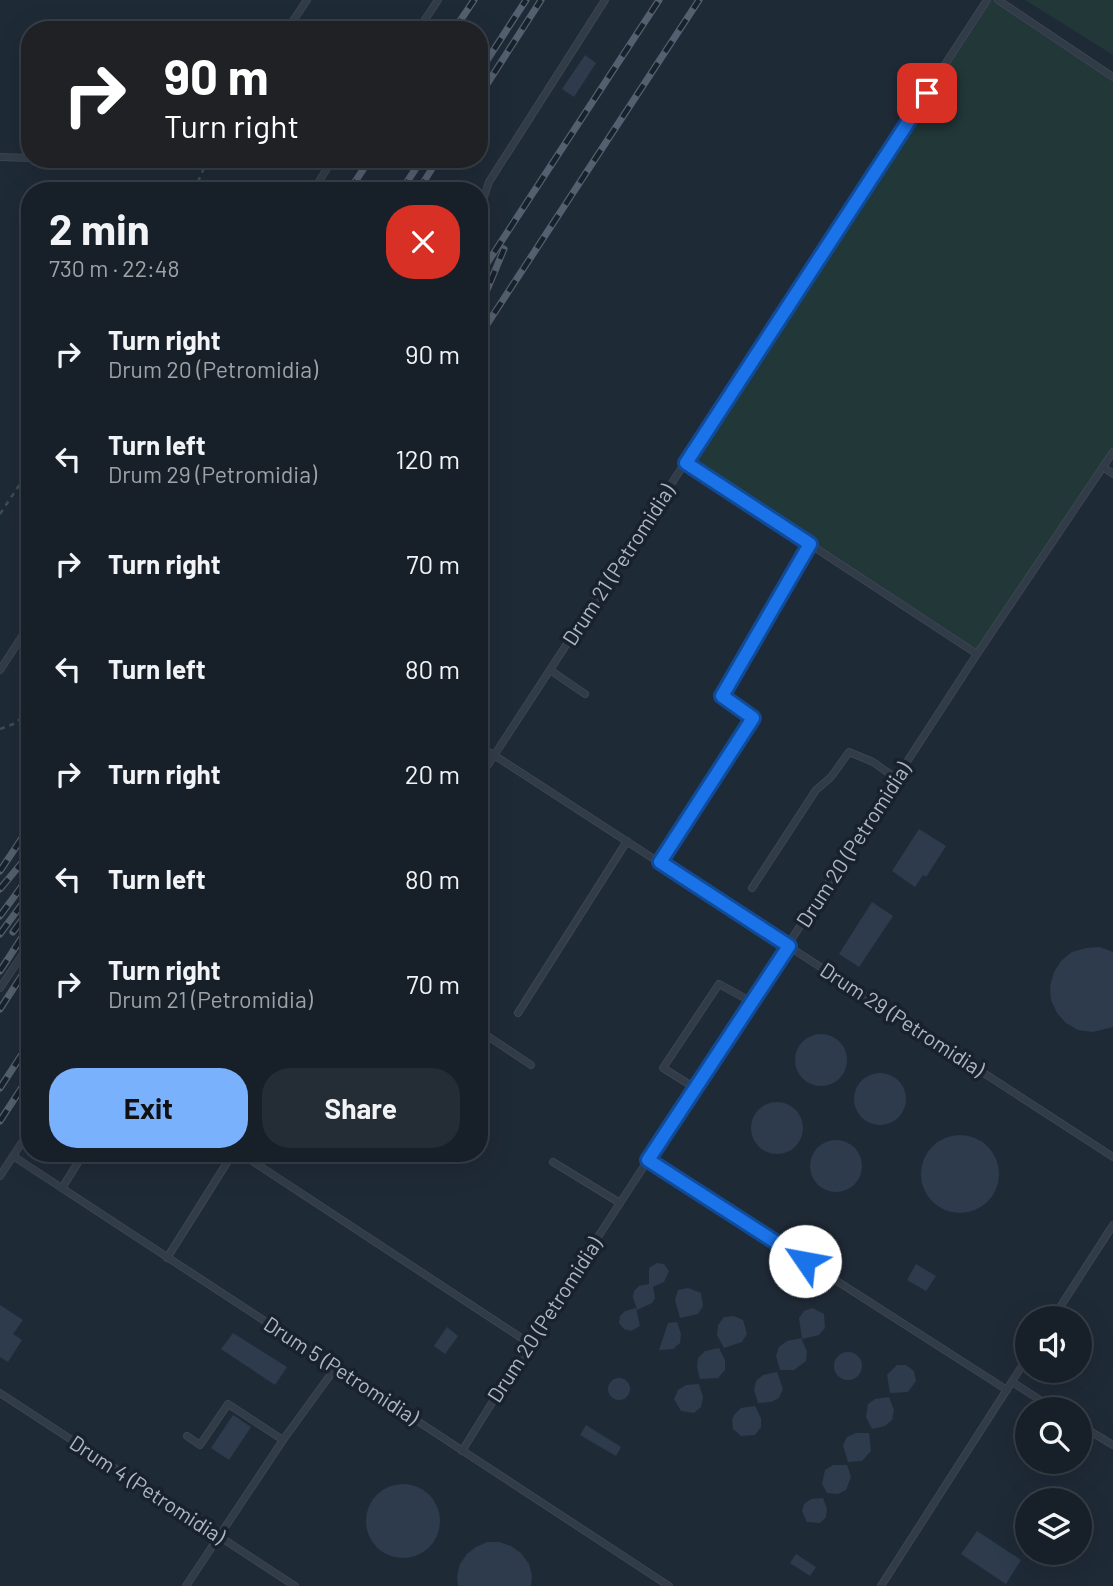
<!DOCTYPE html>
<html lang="en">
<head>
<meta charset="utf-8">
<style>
  :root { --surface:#172029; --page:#242d35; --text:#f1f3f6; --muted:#9ea3a8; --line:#363e46; --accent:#7ab1fc }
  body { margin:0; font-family:Barlow,sans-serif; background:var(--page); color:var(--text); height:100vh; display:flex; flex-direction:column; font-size:26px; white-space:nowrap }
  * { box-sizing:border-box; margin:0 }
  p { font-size:23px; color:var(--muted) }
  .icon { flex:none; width:38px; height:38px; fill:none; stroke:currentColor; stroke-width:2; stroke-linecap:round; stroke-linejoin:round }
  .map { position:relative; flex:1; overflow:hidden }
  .drawer { position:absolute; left:21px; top:182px; width:467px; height:980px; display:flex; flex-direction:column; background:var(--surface); border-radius:28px; box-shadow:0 7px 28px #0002,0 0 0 2px var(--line) }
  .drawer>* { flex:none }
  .hud { position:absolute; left:21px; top:21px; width:467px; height:147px; border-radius:28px; box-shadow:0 7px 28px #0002,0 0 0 2px var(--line); background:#202124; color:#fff; overflow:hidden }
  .fabs { position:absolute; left:1015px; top:1306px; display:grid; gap:14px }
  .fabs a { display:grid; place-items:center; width:77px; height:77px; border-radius:50%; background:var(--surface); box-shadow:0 7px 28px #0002,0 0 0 2px var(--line); font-size:35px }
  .pin { position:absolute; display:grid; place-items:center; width:60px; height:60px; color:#fff; margin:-30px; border-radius:14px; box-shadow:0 4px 10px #0006 }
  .me { position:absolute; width:77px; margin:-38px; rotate:303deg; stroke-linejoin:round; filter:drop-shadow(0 0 5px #0008) }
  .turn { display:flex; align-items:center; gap:24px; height:147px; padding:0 28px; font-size:32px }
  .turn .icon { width:91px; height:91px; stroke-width:2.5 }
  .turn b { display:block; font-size:49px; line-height:60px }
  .round { display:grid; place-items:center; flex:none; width:74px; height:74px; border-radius:28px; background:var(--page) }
  .head { display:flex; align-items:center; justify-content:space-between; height:119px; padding:0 28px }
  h1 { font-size:42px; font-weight:700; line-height:52px }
  .primary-button { display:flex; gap:14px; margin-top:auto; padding:14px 28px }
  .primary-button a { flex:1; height:80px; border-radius:28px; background:var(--accent); color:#111; font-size:28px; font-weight:700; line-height:80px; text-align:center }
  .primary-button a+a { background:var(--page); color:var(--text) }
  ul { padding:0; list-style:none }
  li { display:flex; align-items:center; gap:21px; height:105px; padding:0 28px }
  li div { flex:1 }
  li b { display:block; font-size:26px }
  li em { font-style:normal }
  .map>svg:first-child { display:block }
  .green { fill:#213738 }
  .building { fill:#2d3b4c }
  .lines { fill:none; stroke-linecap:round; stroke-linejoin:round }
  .service-casing { stroke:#3c4551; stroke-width:8 }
  .path { stroke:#395051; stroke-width:2.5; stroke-dasharray:5 5; stroke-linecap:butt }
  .service { stroke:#323c48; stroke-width:6 }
  .rail-casing { stroke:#54606f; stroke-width:7 }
  .rail { stroke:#18212c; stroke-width:4.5; stroke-dasharray:13; stroke-linecap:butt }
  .route-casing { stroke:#114b97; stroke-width:18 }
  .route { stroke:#1a73e8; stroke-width:12 }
  .labels { text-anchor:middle; stroke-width:7; stroke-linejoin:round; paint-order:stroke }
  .street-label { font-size:21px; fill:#acb7c5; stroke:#18212c }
</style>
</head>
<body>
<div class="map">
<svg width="1113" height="1586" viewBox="0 0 1113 1586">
  <rect width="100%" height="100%" fill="#1f2a37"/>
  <g class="green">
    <polygon points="987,0 998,0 1113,77 1113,447 977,654 686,463"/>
    <polygon points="1025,0 1113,0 1113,55"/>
  </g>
  <g class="building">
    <polygon points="585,55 596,63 574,97 562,89"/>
    <polygon points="919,829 946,846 926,877 923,875 915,887 892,871"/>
    <polygon points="872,902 893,916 859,967 839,954"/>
    <polygon points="1100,947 1113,952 1113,1027 1093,1032 1078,1030 1066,1023 1057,1013 1051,1000 1050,986 1054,972 1061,961 1072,952 1086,948"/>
    <circle cx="821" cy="1060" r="26"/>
    <circle cx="880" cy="1099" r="26"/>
    <circle cx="777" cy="1128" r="26"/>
    <circle cx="960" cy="1174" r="39"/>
    <circle cx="836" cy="1166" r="26"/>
    <polygon points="657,1263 664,1264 669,1271 664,1282 653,1287 655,1298 652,1303 637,1310 633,1297 634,1291 639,1286 649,1284 649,1268"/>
    <polygon points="916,1264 936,1276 926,1291 907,1280"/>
    <polygon points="688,1288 701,1293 703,1306 698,1314 680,1318 675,1300 678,1290"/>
    <polygon points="0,1305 23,1320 13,1334 22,1340 8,1362 0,1357"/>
    <polygon points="636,1308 640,1326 631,1331 624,1329 619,1323 620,1316 625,1311"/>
    <polygon points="812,1308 824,1314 825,1328 819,1335 802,1339 799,1318 804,1311"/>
    <polygon points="734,1316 743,1320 747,1334 742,1342 724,1348 717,1335 718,1325 724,1317"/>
    <polygon points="677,1322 681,1334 680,1343 673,1349 659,1350 668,1323"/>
    <polygon points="447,1327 458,1336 445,1354 434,1346"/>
    <polygon points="233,1333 287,1367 275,1385 221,1349"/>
    <polygon points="801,1338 807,1351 806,1361 794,1370 780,1370 776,1356 779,1347 787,1341"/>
    <polygon points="719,1348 725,1360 725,1370 718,1378 700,1379 697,1367 698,1358 705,1351"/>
    <circle cx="848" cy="1366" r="14"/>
    <polygon points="897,1365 906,1365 914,1371 916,1381 908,1392 890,1393 887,1375"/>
    <polygon points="777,1372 783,1389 779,1398 771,1402 758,1403 754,1390 756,1381 763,1375"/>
    <circle cx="619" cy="1389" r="11"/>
    <polygon points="699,1384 703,1397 701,1407 694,1413 681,1411 674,1399 678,1390 686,1385"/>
    <polygon points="889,1397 894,1410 892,1420 885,1426 872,1429 866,1417 868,1404 875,1399"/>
    <polygon points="755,1406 761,1418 761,1427 755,1435 741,1436 733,1429 732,1420 734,1415 741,1408"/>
    <polygon points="233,1415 251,1427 229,1460 211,1448"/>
    <polygon points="586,1425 621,1447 616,1456 580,1435"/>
    <polygon points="856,1433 869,1433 871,1451 862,1461 848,1462 843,1445 847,1437"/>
    <polygon points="833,1465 847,1465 851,1477 846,1490 838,1494 827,1493 822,1484 825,1470"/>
    <circle cx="403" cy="1521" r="37"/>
    <polygon points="823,1498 827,1509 826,1517 820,1523 807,1522 802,1511 804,1504 811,1499"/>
    <polygon points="977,1531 1021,1560 1006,1584 961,1554"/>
    <polygon points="487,1542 499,1542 511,1546 521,1553 529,1564 532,1576 531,1586 458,1586 457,1576 460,1564 467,1554 476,1547"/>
    <polygon points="796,1554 816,1567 810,1576 790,1563"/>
  </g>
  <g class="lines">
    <g class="service-casing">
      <g id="service">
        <polyline points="998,0 1113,77"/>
        <polyline points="287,30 307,0"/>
        <polyline points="418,30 438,0"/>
        <polyline points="0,157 30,158"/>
        <polyline points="66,159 166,163 185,159"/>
        <polyline points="313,191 333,159"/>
        <polyline points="480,235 481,206 489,182 605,0"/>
        <polyline points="686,463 977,654"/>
        <polyline points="1103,467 1113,474"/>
        <polyline points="0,670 30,624"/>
        <polyline points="550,670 585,694"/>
        <polyline points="480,746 1113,1157"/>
        <polyline points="480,777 987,0"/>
        <polyline points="660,862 753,718 722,696 810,544"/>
        <polyline points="752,888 816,790 831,777 849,752 873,762 897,779"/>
        <polyline points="0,988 30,943"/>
        <polyline points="518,1013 627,841"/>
        <polyline points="480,1031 531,1065"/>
        <polyline points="695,1088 663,1068 719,984 752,1002"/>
        <polyline points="240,1153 529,1343"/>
        <polyline points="13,1156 669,1586"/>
        <polyline points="648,1160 1007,1390"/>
        <polyline points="553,1162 620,1203"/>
        <polyline points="0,1176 30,1130"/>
        <polyline points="62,1188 84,1153"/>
        <polyline points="167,1258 233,1153"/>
        <polyline points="1053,1318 1113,1225"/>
        <polyline points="1012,1382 1054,1409"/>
        <polyline points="0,1393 295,1586"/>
        <polyline points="1080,1425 1113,1445"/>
        <polyline points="187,1436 200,1445 228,1404 283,1440"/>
        <polyline points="462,1451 529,1343 977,654 1113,452"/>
        <polyline points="186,1586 283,1440 336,1367"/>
        <polyline points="881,1586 1027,1358"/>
      </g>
    </g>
    <g class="path">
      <polyline points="194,191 208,159"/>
      <polyline points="0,514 30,469"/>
      <polyline points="0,729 16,723 30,709"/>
    </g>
    <use href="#service" class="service"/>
    <g class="rail-casing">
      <g id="rail">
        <polyline points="454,30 474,0"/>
        <polyline points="480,71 526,0"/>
        <polyline points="480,95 541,0"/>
        <polyline points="349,191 370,159"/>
        <polyline points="401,191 422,159"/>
        <polyline points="418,191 438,159"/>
        <polyline points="480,274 659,0"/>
        <polyline points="480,307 504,249"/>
        <polyline points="480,335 699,0"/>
        <polyline points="0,871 30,826"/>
        <polyline points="0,889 30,853"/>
        <polyline points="0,916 30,875"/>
        <polyline points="13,932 30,909"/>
        <polyline points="0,934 30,893"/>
        <polyline points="0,971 30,925"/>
        <polyline points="0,1009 30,963"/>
        <polyline points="0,1088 30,1042"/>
        <polyline points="0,1121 30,1075"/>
      </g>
    </g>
    <use href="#rail" class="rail"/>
  </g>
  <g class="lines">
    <g class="route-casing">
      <polyline id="route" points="805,1261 648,1160 789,946 660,862 753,718 722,696 810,544 686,463 927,93"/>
    </g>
    <use href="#route" class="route"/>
  </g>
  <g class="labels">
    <g class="street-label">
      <text transform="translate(619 565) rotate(-57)" y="7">Drum 21 (Petromidia)</text>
      <text transform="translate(854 845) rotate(-57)" y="7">Drum 20 (Petromidia)</text>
      <text transform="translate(902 1020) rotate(33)" y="7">Drum 29 (Petromidia)</text>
      <text transform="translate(545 1320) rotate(-57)" y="7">Drum 20 (Petromidia)</text>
      <text transform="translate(341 1371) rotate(33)" y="7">Drum 5 (Petromidia)</text>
      <text transform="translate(147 1490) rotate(33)" y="7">Drum 4 (Petromidia)</text>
    </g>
  </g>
</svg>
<div class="fabs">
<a><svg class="icon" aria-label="sound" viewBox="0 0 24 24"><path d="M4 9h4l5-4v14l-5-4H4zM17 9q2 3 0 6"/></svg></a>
<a><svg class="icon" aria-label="search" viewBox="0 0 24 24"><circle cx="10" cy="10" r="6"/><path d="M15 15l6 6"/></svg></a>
<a><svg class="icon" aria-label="layers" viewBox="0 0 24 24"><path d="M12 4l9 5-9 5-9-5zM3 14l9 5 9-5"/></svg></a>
</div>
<div class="pin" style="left:927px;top:93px;background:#d93025"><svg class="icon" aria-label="arrive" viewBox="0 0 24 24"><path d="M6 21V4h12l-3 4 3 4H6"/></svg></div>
<svg class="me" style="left:805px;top:1261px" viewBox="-20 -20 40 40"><circle r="19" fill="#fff"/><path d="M0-13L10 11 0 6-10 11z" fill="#1a73e8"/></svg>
<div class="hud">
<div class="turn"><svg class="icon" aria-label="right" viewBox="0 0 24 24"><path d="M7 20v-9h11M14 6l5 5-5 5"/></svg><div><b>90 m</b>Turn right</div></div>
</div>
<section class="drawer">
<div class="head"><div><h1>2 min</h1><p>730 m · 22:48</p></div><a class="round" style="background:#d93025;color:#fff"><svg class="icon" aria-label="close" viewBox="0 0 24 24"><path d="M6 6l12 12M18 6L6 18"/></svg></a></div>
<ul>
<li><svg class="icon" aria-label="right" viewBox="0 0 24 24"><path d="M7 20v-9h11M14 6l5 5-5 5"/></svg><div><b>Turn right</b><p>Drum 20 (Petromidia)</p></div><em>90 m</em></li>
<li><svg class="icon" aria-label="left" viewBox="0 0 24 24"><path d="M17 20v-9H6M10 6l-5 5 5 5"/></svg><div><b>Turn left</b><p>Drum 29 (Petromidia)</p></div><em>120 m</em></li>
<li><svg class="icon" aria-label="right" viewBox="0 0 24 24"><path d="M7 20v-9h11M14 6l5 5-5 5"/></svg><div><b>Turn right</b></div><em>70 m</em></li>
<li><svg class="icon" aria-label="left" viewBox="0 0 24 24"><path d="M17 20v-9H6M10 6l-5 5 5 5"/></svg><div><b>Turn left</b></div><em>80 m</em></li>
<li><svg class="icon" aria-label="right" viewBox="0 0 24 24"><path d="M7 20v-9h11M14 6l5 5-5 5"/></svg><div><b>Turn right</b></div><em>20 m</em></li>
<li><svg class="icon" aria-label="left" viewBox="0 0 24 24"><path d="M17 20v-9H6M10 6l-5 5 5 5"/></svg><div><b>Turn left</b></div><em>80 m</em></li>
<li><svg class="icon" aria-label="right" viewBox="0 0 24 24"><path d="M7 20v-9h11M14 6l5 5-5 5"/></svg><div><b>Turn right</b><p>Drum 21 (Petromidia)</p></div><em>70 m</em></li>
</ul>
<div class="primary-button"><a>Exit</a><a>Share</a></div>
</section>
</div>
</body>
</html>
